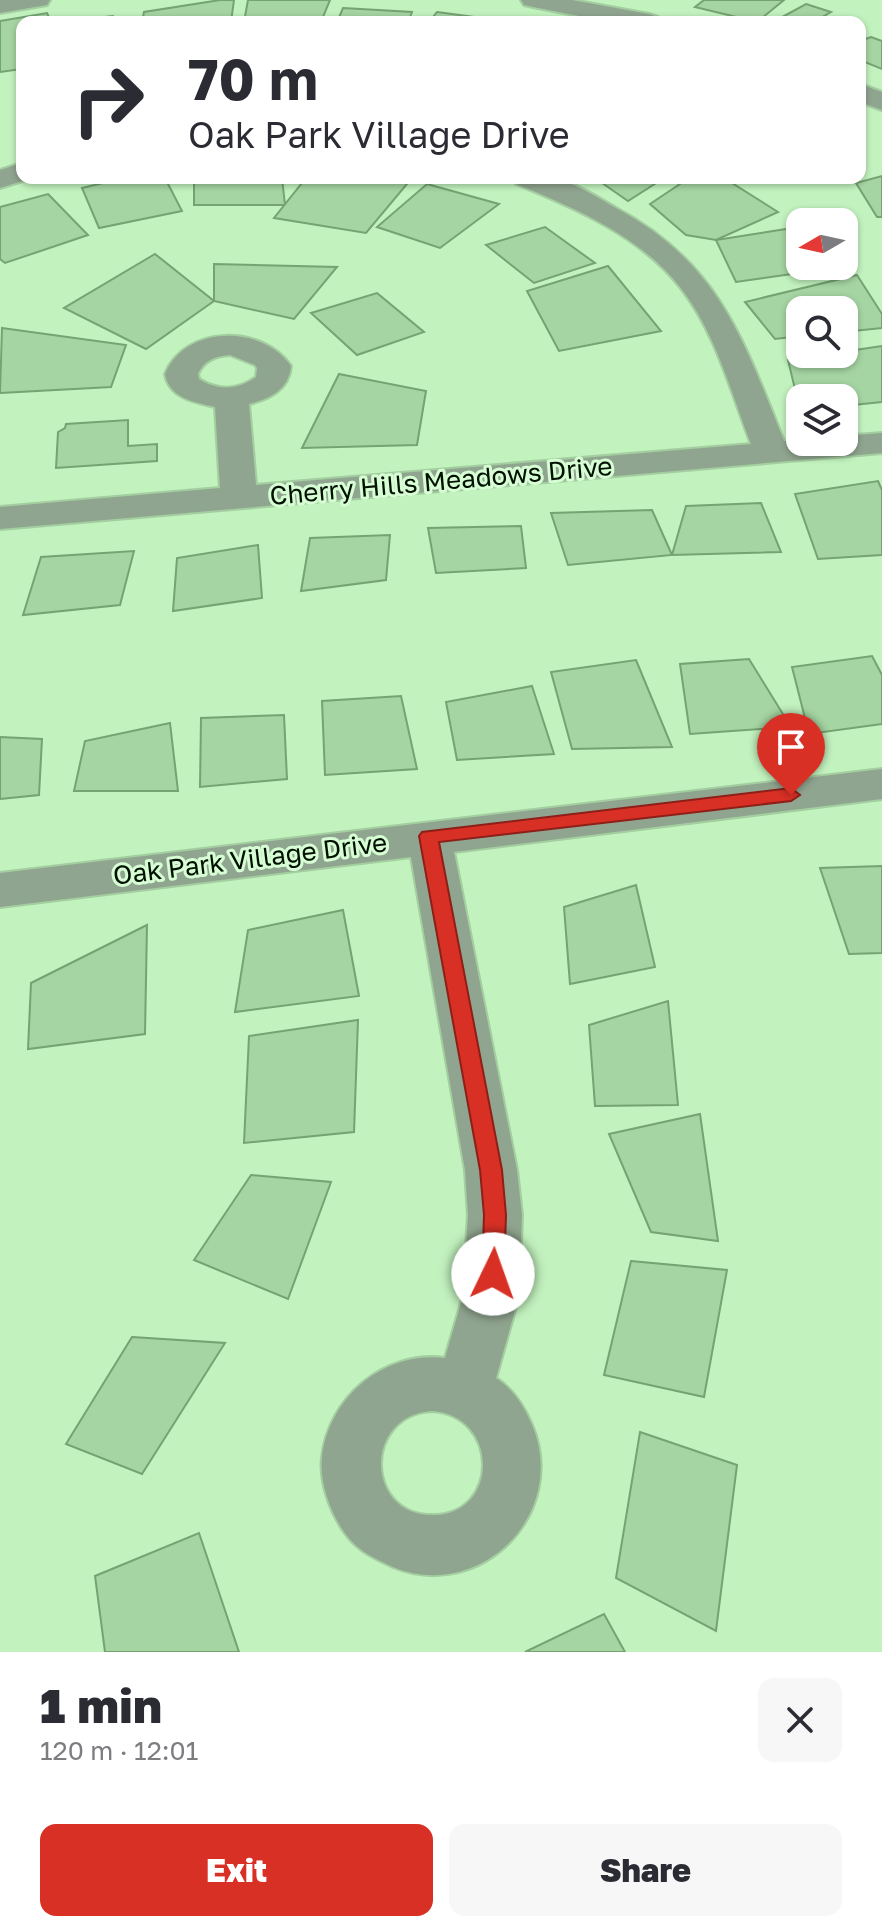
<!DOCTYPE html>
<html lang="en">
<head>
<meta charset="utf-8">
<style>
  :root { --surface:#fff; --page:#f7f7f7; --text:#2b2b33; --muted:#7c7c81; --accent:#d93025 }
  body { margin:0; font-family:"Golos Text",sans-serif; background:var(--page); color:var(--text); height:100vh; display:flex; flex-direction:column; font-size:30px; white-space:nowrap }
  * { box-sizing:border-box; margin:0 }
  p { font-size:26px; color:var(--muted) }
  .icon { flex:none; width:44px; height:44px; fill:none; stroke:currentColor; stroke-width:2; stroke-linecap:round; stroke-linejoin:round }
  .map { position:relative; height:1652px; overflow:hidden }
  .drawer { display:flex; flex-direction:column; background:var(--surface); flex:1 }
  .drawer>* { flex:none }
  .guide { position:absolute; left:16px; top:16px; width:850px; height:168px; border-radius:16px; box-shadow:0 2px 6px #0004; background:#fff; color:var(--text); overflow:hidden }
  .needle { width:52px; rotate:261deg }
  .fabs { position:absolute; left:786px; top:208px; display:grid; gap:16px }
  .fabs a { display:grid; place-items:center; width:72px; height:72px; border-radius:16px; background:var(--surface); box-shadow:0 2px 6px #0004; font-size:40px }
  .pin { position:absolute; display:grid; place-items:center; width:68px; height:68px; color:#fff; margin:-82px -34px; border-radius:50% 50% 50% 0; rotate:-45deg; box-shadow:0 0 8px #0007 }
  .pin .icon { rotate:45deg }
  .me { position:absolute; width:88px; margin:-44px; rotate:3deg; stroke-linejoin:round; filter:drop-shadow(0 0 6px #0008) }
  .turn { display:flex; align-items:center; gap:28px; height:168px; padding:0 40px; font-size:36px }
  .turn .icon { width:104px; height:104px; stroke-width:2.5 }
  .turn b { display:block; font-size:56px; line-height:68px }
  .round { display:grid; place-items:center; flex:none; width:84px; height:84px; border-radius:16px; background:var(--page) }
  .head { display:flex; align-items:center; justify-content:space-between; height:136px; padding:0 40px }
  h1 { font-size:48px; font-weight:800; line-height:60px }
  .button { display:flex; gap:16px; margin-top:auto; padding:16px 40px }
  .button a { flex:1; height:92px; border-radius:16px; background:var(--accent); color:#fff; font-size:32px; font-weight:800; line-height:92px; text-align:center }
  .button a+a { background:var(--page); color:var(--text) }
  .map>svg:first-child { display:block }
  .building { fill:#a5d5a2; stroke:#75a372; stroke-width:2 }
  .lines { fill:none; stroke-linecap:round; stroke-linejoin:round }
  .minor-casing { stroke:#a3cea0; stroke-width:4 }
  .minor { fill:#90a58f; fill-rule:evenodd }
  .route { fill:#d93025; stroke:#8d1f18; stroke-width:2 }
  .labels { text-anchor:middle; stroke-width:6; stroke-linejoin:round; paint-order:stroke }
  .street-label { font-size:26px; fill:#021002; stroke:#d6fdd3 }
</style>
</head>
<body>
<div class="map">
<svg width="882" height="1652" viewBox="0 0 882 1652">
  <rect width="100%" height="100%" fill="#c2f2be"/>
  <g class="building">
    <polygon points="220,0 234,0 231,22 142,22 144,12"/>
    <polygon points="248,0 330,0 321,22 244,22"/>
    <polygon points="704,0 784,0 757,22 695,7"/>
    <polygon points="806,4 831,12 824,16 843,22 773,22"/>
    <polygon points="343,8 412,12 408,22 337,22"/>
    <polygon points="437,12 504,21 429,22"/>
    <polygon points="47,13 51,22 22,22 22,69 0,72 0,21"/>
    <polygon points="113,16 115,22 67,21"/>
    <polygon points="871,37 882,41 882,69 860,60 860,41"/>
    <polygon points="882,176 882,217 877,217 856,183"/>
    <polygon points="124,178 165,178 182,211 99,228 82,188"/>
    <polygon points="194,178 282,178 285,205 194,205"/>
    <polygon points="306,178 412,178 366,233 274,218"/>
    <polygon points="595,178 664,178 628,201"/>
    <polygon points="689,178 724,178 778,212 716,240 686,235 650,204"/>
    <polygon points="427,184 499,204 440,248 377,227"/>
    <polygon points="48,194 88,235 5,263 0,259 0,207"/>
    <polygon points="545,227 595,263 534,283 486,245"/>
    <polygon points="799,227 800,266 834,268 736,282 716,240"/>
    <polygon points="155,254 214,301 146,349 64,308"/>
    <polygon points="214,264 337,267 294,319 214,301"/>
    <polygon points="608,266 661,331 559,351 527,291"/>
    <polygon points="857,275 882,314 882,328 844,332 844,310 800,310 800,336 775,339 745,302"/>
    <polygon points="377,293 424,332 357,355 311,313"/>
    <polygon points="2,328 126,345 111,387 0,393"/>
    <polygon points="882,346 882,402 844,406 844,398 800,398 800,410 788,360"/>
    <polygon points="339,374 426,391 417,445 302,448"/>
    <polygon points="128,420 128,446 157,444 157,461 56,468 58,432 65,428 66,424"/>
    <polygon points="878,481 882,490 882,555 818,559 795,494"/>
    <polygon points="761,503 781,552 672,555 686,506"/>
    <polygon points="652,510 672,555 568,565 551,513"/>
    <polygon points="521,526 526,568 436,573 428,528"/>
    <polygon points="390,535 386,580 301,591 310,538"/>
    <polygon points="258,545 262,598 173,611 177,558"/>
    <polygon points="134,551 120,605 23,615 41,557"/>
    <polygon points="872,656 882,675 882,724 809,734 792,667"/>
    <polygon points="749,659 791,727 690,734 680,664"/>
    <polygon points="636,660 672,747 572,749 551,672"/>
    <polygon points="532,686 554,754 457,760 446,702"/>
    <polygon points="401,696 417,769 325,775 322,701"/>
    <polygon points="284,715 287,779 200,787 201,718"/>
    <polygon points="170,723 178,791 74,791 85,741"/>
    <polygon points="0,737 42,739 39,795 0,799"/>
    <polygon points="882,866 882,953 849,954 820,868"/>
    <polygon points="636,885 655,967 570,984 564,907"/>
    <polygon points="343,910 359,996 235,1012 248,930"/>
    <polygon points="147,925 145,1034 28,1049 31,983"/>
    <polygon points="668,1001 678,1105 595,1106 589,1025"/>
    <polygon points="358,1020 354,1132 244,1143 249,1036"/>
    <polygon points="700,1114 718,1241 651,1232 609,1134"/>
    <polygon points="251,1175 331,1182 288,1299 194,1260"/>
    <polygon points="631,1261 727,1270 704,1397 604,1375"/>
    <polygon points="132,1337 225,1343 142,1474 66,1444"/>
    <polygon points="640,1432 737,1465 716,1631 616,1578"/>
    <polygon points="199,1533 239,1652 105,1652 95,1576"/>
    <polygon points="604,1614 625,1652 525,1652"/>
  </g>
  <g class="lines">
    <g class="minor-casing">
      <g id="minor">
        <polygon points="0,0 50,0 47,5 0,13"/>
        <polygon points="521,0 572,0 649,14 658,17 662,22 610,22 533,7 524,5"/>
        <polygon points="860,84 882,92 882,110 860,102"/>
        <polygon points="22,163 22,178 32,178 0,188 0,170"/>
        <path d="M512,178C524,178 537,177 549,178C571,180 597,197 616,208C719,263 743,339 784,441L844,442V436L882,433V453L0,529V507L220,488L215,407C194,402 169,398 165,374C185,325 262,324 291,366C289,390 269,399 249,404L256,485L751,444C731,392 715,331 680,287C640,236 575,208 516,184ZM230,355L255,365L257,368L256,377C238,390 218,391 199,379L198,374C204,360 216,356 230,355Z"/>
        <path d="M882,769V799L454,852L517,1170L522,1215L519,1296L496,1378C514,1390 524,1406 532,1425C569,1513 481,1603 393,1567C376,1559 360,1552 348,1537C332,1517 319,1484 322,1458C328,1398 384,1350 445,1358L463,1296L468,1215L465,1170L411,857L0,907V873ZM432,1411C499,1415 500,1513 435,1515C365,1518 362,1415 432,1411Z"/>
      </g>
    </g>
    <use href="#minor" class="minor"/>
  </g>
  <polygon class="route" points="791,788 800,795 791,801 439,842 502,1170 506,1215 504,1274 501,1281 493,1284 485,1281 482,1274 484,1215 480,1170 419,836 422,832"/>
  <g class="labels">
    <g class="street-label">
      <text transform="translate(441 481) rotate(-5)" y="9">Cherry Hills Meadows Drive</text>
      <text transform="translate(250 859) rotate(-7)" y="9">Oak Park Village Drive</text>
    </g>
  </g>
</svg>
<div class="fabs">
<a><svg class="needle" viewBox="-14 -14 28 28"><path d="M0-13l5 13h-10z" fill="#e53935"/><path d="M0 13l5-13h-10z" fill="#7c7c81"/></svg></a>
<a><svg class="icon" aria-label="search" viewBox="0 0 24 24"><circle cx="10" cy="10" r="6"/><path d="M15 15l6 6"/></svg></a>
<a><svg class="icon" aria-label="layers" viewBox="0 0 24 24"><path d="M12 4l9 5-9 5-9-5zM3 14l9 5 9-5"/></svg></a>
</div>
<div class="pin" style="left:791px;top:795px;background:#d93025"><svg class="icon" aria-label="arrive" viewBox="0 0 24 24"><path d="M6 21V4h12l-3 4 3 4H6"/></svg></div>
<svg class="me" style="left:493px;top:1274px" viewBox="-20 -20 40 40"><circle r="19" fill="#fff"/><path d="M0-13L10 11 0 6-10 11z" fill="#d93025"/></svg>
<div class="guide">
<div class="turn"><svg class="icon" aria-label="right" viewBox="0 0 24 24"><path d="M7 20v-9h11M14 6l5 5-5 5"/></svg><div><b>70 m</b>Oak Park Village Drive</div></div>
</div>
</div>
<section class="drawer">
<div class="head"><div><h1>1 min</h1><p>120 m · 12:01</p></div><a class="round"><svg class="icon" aria-label="close" viewBox="0 0 24 24"><path d="M6 6l12 12M18 6L6 18"/></svg></a></div>
<div class="button"><a>Exit</a><a>Share</a></div>
</section>
</body>
</html>
